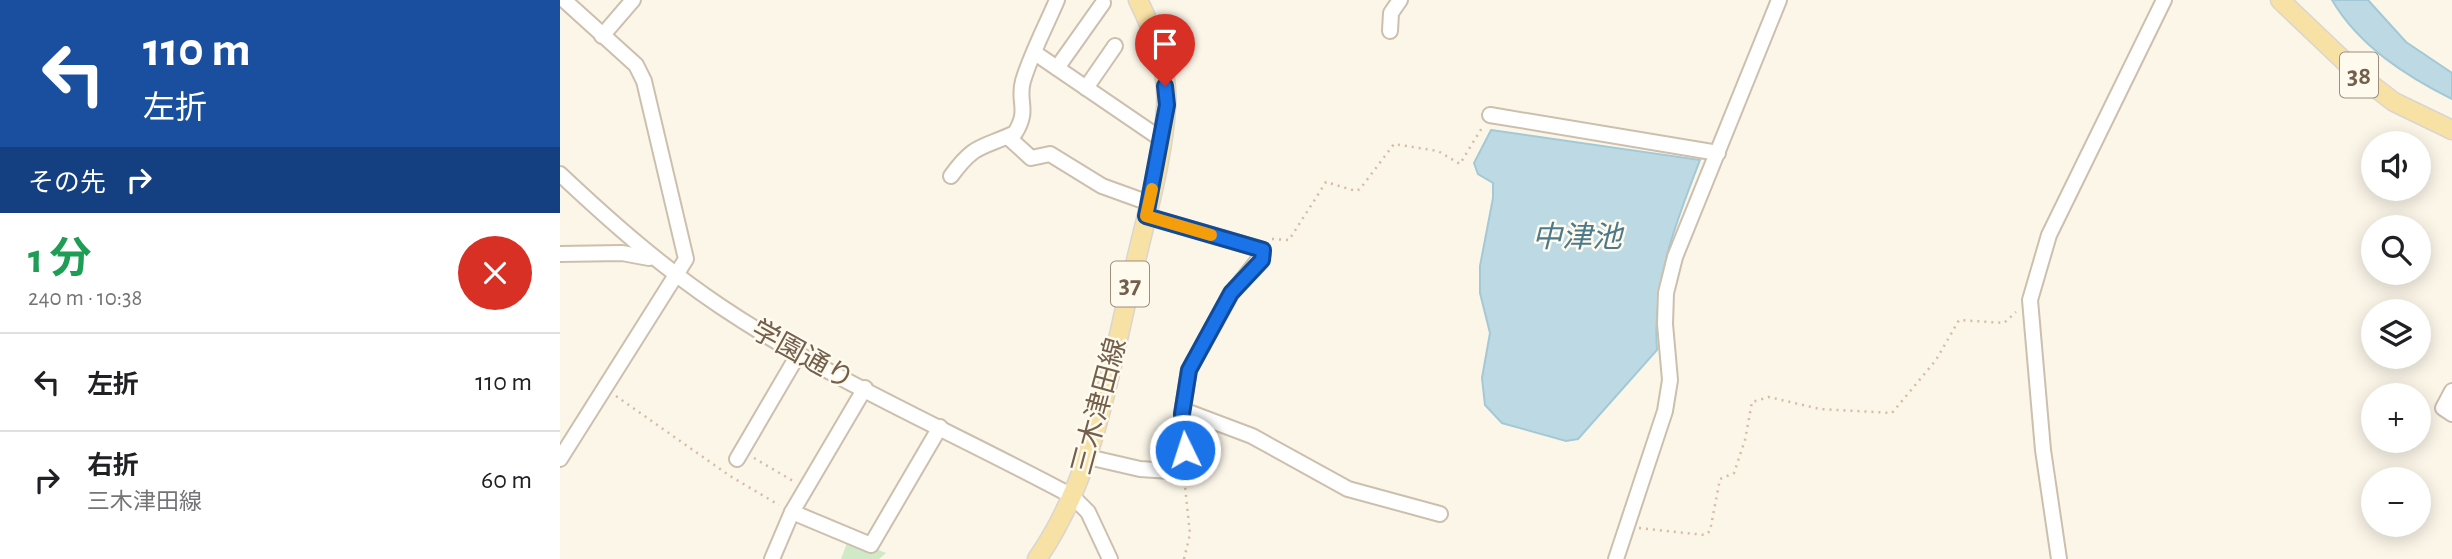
<!DOCTYPE html>
<html lang="ja">
<head>
<meta charset="utf-8">
<style>
  :root { --surface:#fff; --page:#f6f6f6; --text:#202124; --muted:#757577; --line:#e0e0e0 }
  body { margin:0; font-family:"Alegreya Sans","Noto Sans JP",sans-serif; background:var(--page); color:var(--text); height:100vh; display:flex; flex-direction:column; font-size:26px; white-space:nowrap }
  * { box-sizing:border-box; margin:0 }
  p { font-size:23px; color:var(--muted) }
  .icon { flex:none; width:38px; height:38px; fill:none; stroke:currentColor; stroke-width:2; stroke-linecap:round; stroke-linejoin:round }
  .map { position:relative; flex:1; overflow:hidden }
  .details { display:flex; flex-direction:column; background:var(--surface); width:560px }
  .details>* { flex:none }
  .hud { background:#1a4fa0; color:#fff; overflow:hidden }
  .buttons { position:absolute; left:1801px; top:131px; display:grid; gap:14px }
  .buttons a { display:grid; place-items:center; width:70px; height:70px; border-radius:50%; background:var(--surface); box-shadow:0 4px 18px #0003; font-size:35px }
  .pin { position:absolute; display:grid; place-items:center; width:60px; height:60px; color:#fff; margin:-72px -30px; border-radius:50% 50% 50% 0; rotate:-45deg; box-shadow:0 0 7px #0007 }
  .pin .icon { rotate:45deg }
  .me { position:absolute; width:77px; margin:-38px; rotate:356deg; stroke-linejoin:round; filter:drop-shadow(0 0 5px #0008) }
  .turn { display:flex; align-items:center; gap:24px; height:147px; padding:0 28px; font-size:32px }
  .turn .icon { width:91px; height:91px; stroke-width:2.5 }
  .turn b { display:block; font-size:49px; line-height:60px }
  .then { display:flex; align-items:center; height:66px; padding:0 28px; background:#0003; gap:14px; font-size:26px }
  .round { display:grid; place-items:center; flex:none; width:74px; height:74px; border-radius:37px; background:var(--page) }
  .overview { display:flex; align-items:center; justify-content:space-between; height:119px; padding:0 28px }
  h1 { font-size:42px; font-weight:700; line-height:52px; color:#1e9e55 }
  ul { padding:0; list-style:none }
  li { display:flex; align-items:center; gap:21px; height:98px; padding:0 28px; border-top:2px solid var(--line) }
  li div { flex:1 }
  li b { display:block; font-size:26px }
  li em { font-style:normal }
  main { display:flex; flex:1; min-height:0 }
  .map>svg:first-child { display:block }
  .green { fill:#d0e9c6 }
  .water { fill:#bddae4; stroke:#a3c8d6; stroke-width:2 }
  .lines { fill:none; stroke-linecap:round; stroke-linejoin:round }
  .minor-casing { stroke:#cdbfae; stroke-width:18 }
  .major-casing { stroke:#dbd5d1; stroke-width:21 }
  .path { stroke:#d5bca3; stroke-width:2.5; stroke-dasharray:2 5; stroke-linecap:butt }
  .minor { stroke:#fff; stroke-width:14 }
  .major { stroke:#f7e1a4; stroke-width:18 }
  .route-casing { stroke:#114b97; stroke-width:18 }
  .route { stroke:#1a73e8; stroke-width:12 }
  .slow { stroke:#f59e0b; stroke-width:12 }
  .labels { text-anchor:middle; stroke-width:5; stroke-linejoin:round; paint-order:stroke }
  .shield { fill:#fefaee; stroke:#9d8e7d; stroke-width:2 }
  .shield-label { font-size:26px; font-weight:bold; fill:#745f4d }
  .street-label { font-size:28px; fill:#745f4d; stroke:#fefaee }
  .water-label { font-size:30px; font-style:italic; fill:#4b7a8d; stroke:#fefaee }
</style>
</head>
<body>
<main>
<section class="details">
<div class="hud">
<div class="turn"><svg class="icon" aria-label="left" viewBox="0 0 24 24"><path d="M17 20v-9H6M10 6l-5 5 5 5"/></svg><div><b>110 m</b>左折</div></div>
<div class="then">その先<svg class="icon" aria-label="right" viewBox="0 0 24 24"><path d="M7 20v-9h11M14 6l5 5-5 5"/></svg></div>
</div>
<div class="overview"><div><h1>1 分</h1><p>240 m · 10:38</p></div><a class="round" style="background:#d93025;color:#fff"><svg class="icon" aria-label="close" viewBox="0 0 24 24"><path d="M6 6l12 12M18 6L6 18"/></svg></a></div>
<ul>
<li><svg class="icon" aria-label="left" viewBox="0 0 24 24"><path d="M17 20v-9H6M10 6l-5 5 5 5"/></svg><div><b>左折</b></div><em>110 m</em></li>
<li><svg class="icon" aria-label="right" viewBox="0 0 24 24"><path d="M7 20v-9h11M14 6l5 5-5 5"/></svg><div><b>右折</b><p>三木津田線</p></div><em>60 m</em></li>
</ul>
</section>
<div class="map">
<svg width="1892" height="559" viewBox="0 0 1892 559">
  <rect width="100%" height="100%" fill="#fbf6e8"/>
  <polygon class="green" points="289,538 326,553 319,559 281,559"/>
  <g class="water">
    <path d="M1772,0H1808L1846,42L1892,73V99C1846,76 1799,46 1772,0Z"/>
    <path d="M931,130L1140,160C1116,222 1092,282 1097,350L1018,439L1006,441L942,423L925,405L922,378L930,333L920,293V266L933,198V183L918,174L914,163Z"/>
  </g>
  <g class="lines">
    <g class="minor-casing">
      <g id="minor">
        <polyline points="830,31 831,13 840,0"/>
        <polyline points="42,36 73,0"/>
        <polyline points="475,53 601,139"/>
        <polyline points="497,68 543,3"/>
        <polyline points="526,88 555,46"/>
        <polyline points="930,115 1158,153"/>
        <polyline points="448,137 471,158 490,154 542,186 589,203"/>
        <path d="M0,174C51,222 102,267 160,306C270,380 395,433 512,496L528,512L550,559"/>
        <path d="M391,176C415,143 421,149 455,133C470,109 457,102 463,81C471,54 486,26 497,0"/>
        <polyline points="0,254 62,253 89,258"/>
        <polyline points="1892,391 1883,408 1892,414"/>
        <polyline points="623,410 692,436 788,489 880,514"/>
        <polyline points="528,457 580,469 625,472 622,414 629,370 671,294 703,254 703,250 586,216"/>
        <polyline points="0,459 126,259 84,81 76,65 4,0"/>
        <polyline points="177,459 239,353"/>
        <polyline points="232,512 311,545 380,427"/>
        <polyline points="212,559 232,512 305,388"/>
        <polyline points="1056,559 1105,411 1110,380 1105,324 1106,293 1115,257 1219,0"/>
        <polyline points="1499,559 1483,450 1470,300 1489,235 1604,0"/>
      </g>
    </g>
    <g class="major-casing">
      <g id="major">
        <polyline points="1720,0 1800,76 1834,102 1892,130"/>
        <path d="M477,559C536,474 550,368 574,269C586,216 603,161 606,107C609,70 594,32 578,0"/>
      </g>
    </g>
    <g class="path">
      <polyline points="712,239 729,240 766,182 796,191 800,189 834,144 878,151 900,164 923,126"/>
      <polyline points="56,396 170,476 219,505"/>
      <polyline points="194,458 233,481"/>
      <polyline points="1079,528 1145,535 1150,531 1160,479 1174,473 1185,440 1192,402 1209,397 1260,409 1332,413 1376,360 1399,320 1444,323 1456,312"/>
      <polyline points="624,559 630,534 625,486"/>
    </g>
    <use href="#minor" class="minor"/>
    <use href="#major" class="major"/>
  </g>
  <g class="lines">
    <g class="route-casing">
      <polyline id="route" points="605,86 607,105 586,216 703,250 702,260 671,293 629,370 622,414 625,450"/>
    </g>
    <use href="#route" class="route"/>
    <polyline class="slow" points="592,189 586,216 651,235"/>
  </g>
  <g class="labels">
    <g class="shield">
      <rect x="1780" y="52.5" width="38" height="45" rx="5"/>
      <rect x="551" y="261.5" width="38" height="45" rx="5"/>
    </g>
    <g class="shield-label">
      <text x="1799" y="84">38</text>
      <text x="570" y="293">37</text>
    </g>
    <g class="street-label">
      <text transform="translate(243 354) rotate(29)" y="10">学園通り</text>
      <text transform="translate(538 406) rotate(-75)" y="10">三木津田線</text>
    </g>
    <g class="water-label">
      <text x="1017" y="247">中津池</text>
    </g>
  </g>
</svg>
<div class="buttons">
<a><svg class="icon" aria-label="sound" viewBox="0 0 24 24"><path d="M4 9h4l5-4v14l-5-4H4zM17 9q2 3 0 6"/></svg></a>
<a><svg class="icon" aria-label="search" viewBox="0 0 24 24"><circle cx="10" cy="10" r="6"/><path d="M15 15l6 6"/></svg></a>
<a><svg class="icon" aria-label="layers" viewBox="0 0 24 24"><path d="M12 4l9 5-9 5-9-5zM3 14l9 5 9-5"/></svg></a>
<a>+</a>
<a>−</a>
</div>
<div class="pin" style="left:605px;top:86px;background:#d93025"><svg class="icon" aria-label="arrive" viewBox="0 0 24 24"><path d="M6 21V4h12l-3 4 3 4H6"/></svg></div>
<svg class="me" style="left:625px;top:450px" viewBox="-20 -20 40 40"><circle r="17" fill="#1a73e8" stroke="#fff" stroke-width="3"/><path d="M0-11L8 9 0 5-8 9z" fill="#fff"/></svg>
</div>
</main>
</body>
</html>
